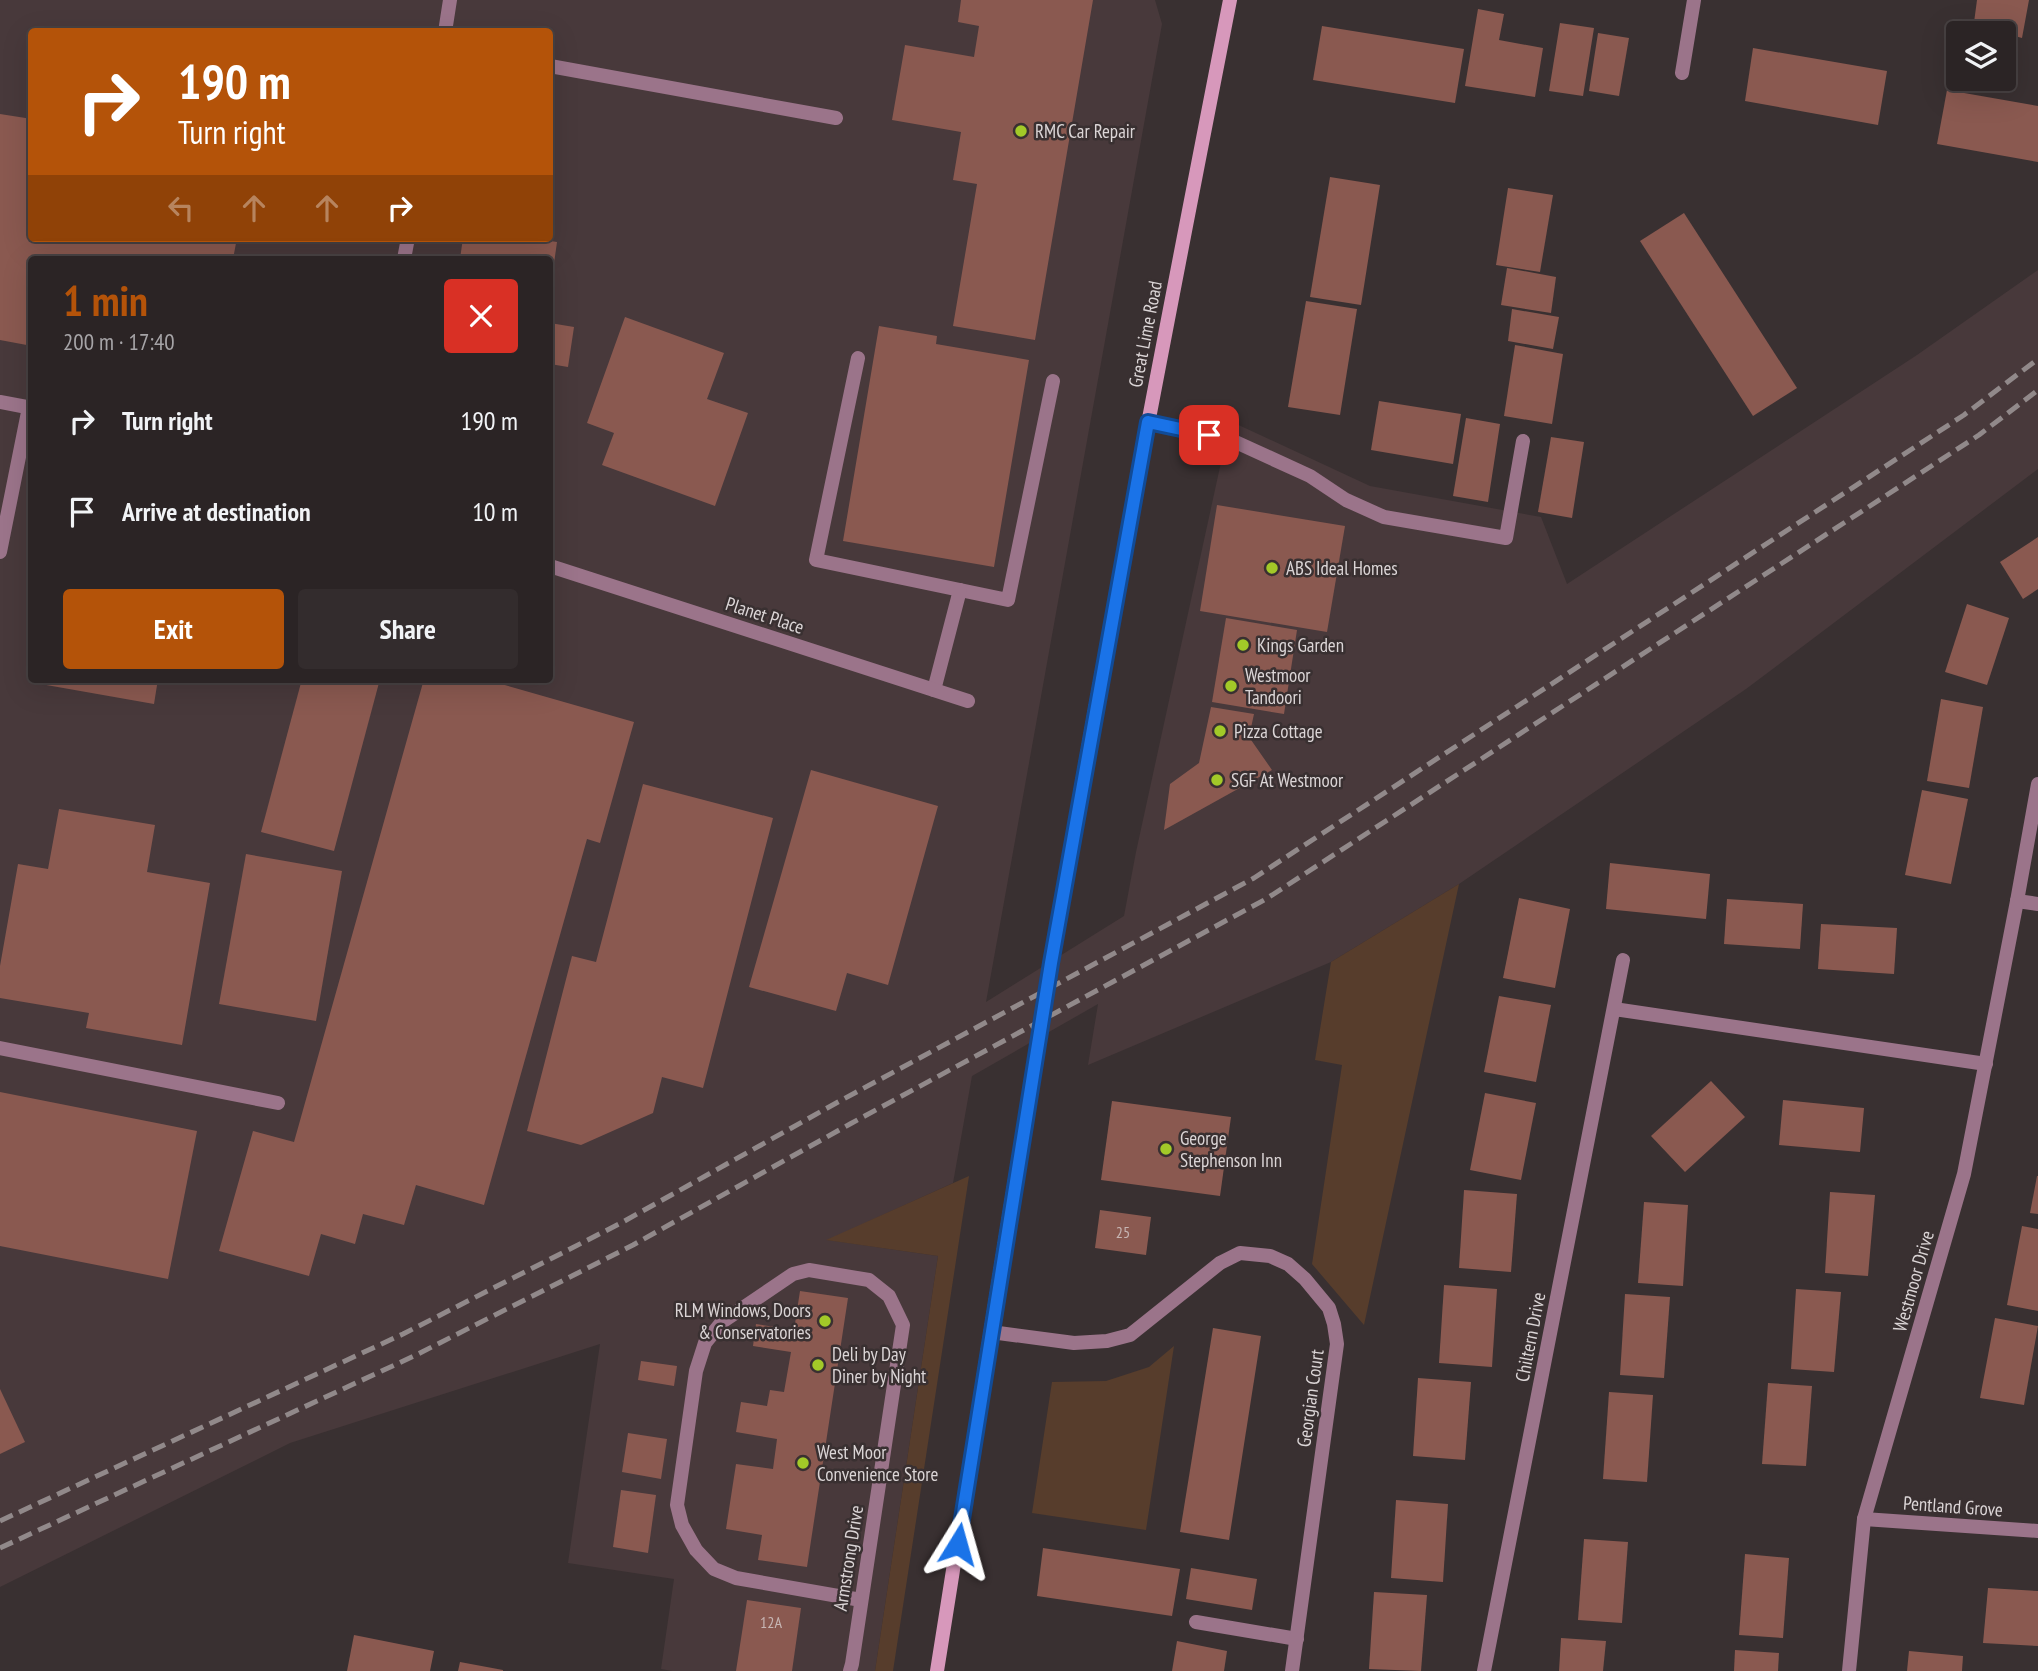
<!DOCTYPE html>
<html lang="en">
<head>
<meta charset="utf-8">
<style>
  :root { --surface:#2b2425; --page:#332c2d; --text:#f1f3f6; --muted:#a6a4a7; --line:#474142; --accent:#b45309 }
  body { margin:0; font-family:"PT Sans Narrow",sans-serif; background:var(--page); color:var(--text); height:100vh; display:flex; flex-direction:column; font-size:26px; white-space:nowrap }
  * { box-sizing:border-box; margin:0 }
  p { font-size:23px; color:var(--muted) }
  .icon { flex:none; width:38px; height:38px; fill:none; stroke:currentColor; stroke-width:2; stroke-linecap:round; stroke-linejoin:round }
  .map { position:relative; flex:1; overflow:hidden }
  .drawer { position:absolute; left:28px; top:256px; width:525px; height:427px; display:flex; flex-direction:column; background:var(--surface); border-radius:7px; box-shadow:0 7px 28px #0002,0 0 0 2px var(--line) }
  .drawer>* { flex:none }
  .top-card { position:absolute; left:28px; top:28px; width:525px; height:214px; border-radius:7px; box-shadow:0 7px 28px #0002,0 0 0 2px var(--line); background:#b45309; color:#fff; overflow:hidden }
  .buttons { position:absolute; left:1946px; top:21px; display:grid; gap:14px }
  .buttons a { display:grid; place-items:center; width:70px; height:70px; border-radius:7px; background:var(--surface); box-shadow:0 7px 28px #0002,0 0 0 2px var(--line); font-size:35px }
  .pin { position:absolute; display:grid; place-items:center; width:60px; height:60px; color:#fff; margin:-30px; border-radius:14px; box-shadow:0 4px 10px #0006 }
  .me { position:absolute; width:77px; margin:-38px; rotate:8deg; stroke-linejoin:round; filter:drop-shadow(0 0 5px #0008) }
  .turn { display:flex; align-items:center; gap:24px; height:147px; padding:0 35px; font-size:32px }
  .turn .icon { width:91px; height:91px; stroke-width:2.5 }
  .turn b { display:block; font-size:49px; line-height:60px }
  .lanes { display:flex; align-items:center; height:66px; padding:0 35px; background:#0003; justify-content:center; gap:35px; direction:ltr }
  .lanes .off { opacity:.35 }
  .round { display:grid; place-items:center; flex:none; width:74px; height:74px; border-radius:7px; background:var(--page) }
  .overview { display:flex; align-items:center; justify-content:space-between; height:119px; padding:0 35px }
  h1 { font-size:42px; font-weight:800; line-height:52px; color:var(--accent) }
  .primary-button { display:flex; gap:14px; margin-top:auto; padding:14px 35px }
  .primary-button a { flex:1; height:80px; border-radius:7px; background:var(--accent); color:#fff; font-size:28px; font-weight:800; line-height:80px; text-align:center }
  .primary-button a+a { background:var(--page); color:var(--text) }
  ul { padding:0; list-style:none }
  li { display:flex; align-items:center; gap:21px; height:91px; padding:0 35px }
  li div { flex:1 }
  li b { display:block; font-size:26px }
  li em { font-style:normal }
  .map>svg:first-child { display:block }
  .built { fill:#48393b; fill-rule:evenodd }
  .green { fill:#573d2c }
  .building { fill:#8a5950 }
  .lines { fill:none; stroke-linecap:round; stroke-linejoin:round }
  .service { stroke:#9b748a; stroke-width:14 }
  .minor { stroke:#9b748a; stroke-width:14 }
  .secondary { stroke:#d798bb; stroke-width:14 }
  .rail { stroke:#91898a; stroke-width:5; stroke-dasharray:14 7; stroke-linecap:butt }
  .route-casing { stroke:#114b97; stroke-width:18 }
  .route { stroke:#1a73e8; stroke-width:12 }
  .poi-dot { fill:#a2c928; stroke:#393031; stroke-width:2.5 }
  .labels { text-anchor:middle; stroke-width:5; stroke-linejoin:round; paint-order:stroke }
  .number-label { font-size:16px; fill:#c7b6b4 }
  .poi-label { font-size:19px; fill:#dbd5d6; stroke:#393031; text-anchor:start }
  .street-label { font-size:19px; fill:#dbd5d6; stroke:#393031 }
</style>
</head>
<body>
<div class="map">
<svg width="2038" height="1671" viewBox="0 0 2038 1671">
  <rect width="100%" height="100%" fill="#393031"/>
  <path class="built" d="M0,0H1155L1162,24L986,1002L1124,916L1136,852L1230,421L1370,486L1541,517L1567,584L1917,355L2038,270V469L1746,689L1459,884L1331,962L1088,1065L1098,1004L972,1076L953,1183L828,1240L938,1256L875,1671H672L661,1669L674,1579L568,1563L600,1344L290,1443L0,1587ZM32,32H550V238H32ZM32,259H550V679H32Z"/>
  <g class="green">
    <polygon points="1459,884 1364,1325 1312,1264 1342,1065 1315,1060 1331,962"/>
    <polygon points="969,1176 893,1671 875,1671 938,1256 826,1240"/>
    <polygon points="1174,1346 1146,1530 1032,1513 1052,1382 1106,1381 1149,1367"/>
  </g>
  <g class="building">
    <polygon points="961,0 1093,0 1035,340 953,326 977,184 953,180 961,132 892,120 905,45 974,57 979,26 958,22"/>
    <polygon points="1977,0 2029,0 2022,38 2004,33 1973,30"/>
    <polygon points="1478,9 1504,14 1499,40 1543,48 1535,97 1465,86"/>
    <polygon points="1560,23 1594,28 1583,96 1549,91"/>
    <polygon points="1322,26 1464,49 1455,103 1313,80"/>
    <polygon points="1598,33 1629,38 1619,96 1589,91"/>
    <polygon points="1753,48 1887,71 1878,125 1745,101"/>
    <polygon points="1947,90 2038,106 2038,162 1937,144"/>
    <polygon points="0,114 32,119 32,238 237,238 233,259 32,259 32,346 0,340"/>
    <polygon points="1330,177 1380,185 1361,305 1310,297"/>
    <polygon points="1508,188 1553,195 1540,272 1496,265"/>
    <polygon points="1684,213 1797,388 1753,416 1640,241"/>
    <polygon points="463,238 530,238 557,242 551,285 550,284 550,259 460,259"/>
    <polygon points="1507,268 1556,277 1551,313 1501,305"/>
    <polygon points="1306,301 1357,309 1340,415 1288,407"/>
    <polygon points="1512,309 1559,317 1553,349 1508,341"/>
    <polygon points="625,317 724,353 707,399 748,413 715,506 602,465 614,433 587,423"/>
    <polygon points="550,323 574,327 568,367 550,364"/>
    <polygon points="879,326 937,336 936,344 1029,360 994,567 843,541"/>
    <polygon points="1515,345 1563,354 1552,424 1504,416"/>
    <polygon points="1379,401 1461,414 1453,464 1371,450"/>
    <polygon points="1466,418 1500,424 1488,502 1453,496"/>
    <polygon points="1551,437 1584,442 1572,518 1538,512"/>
    <polygon points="1217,505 1345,526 1327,632 1200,611"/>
    <polygon points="2038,537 2038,589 2023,599 2000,562"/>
    <polygon points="1967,604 2009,618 1987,685 1945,672"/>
    <polygon points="1226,618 1297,630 1284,714 1212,702"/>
    <polygon points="35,679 158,679 154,704 35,683"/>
    <polygon points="302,679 380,679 334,851 261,832"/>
    <polygon points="424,679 484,679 634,722 600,843 587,839 484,1205 416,1185 404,1225 363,1214 355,1244 321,1234 309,1276 219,1251 253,1131 294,1142"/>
    <polygon points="1941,699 1983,707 1969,788 1927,781"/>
    <polygon points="1211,707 1254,714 1249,737 1272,770 1164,830 1170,784 1199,763"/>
    <polygon points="811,770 938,806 888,985 847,973 836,1011 749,987"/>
    <polygon points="643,784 773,818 703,1088 662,1077 653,1113 581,1145 527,1131 572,956 596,962"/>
    <polygon points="1922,790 1968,799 1951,884 1905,875"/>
    <polygon points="59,809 155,825 147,872 210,883 182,1045 86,1028 89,1013 0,998 0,966 18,864 48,869"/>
    <polygon points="246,854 342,871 316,1021 219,1004"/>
    <polygon points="1610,863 1710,874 1706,919 1606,909"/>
    <polygon points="1519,898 1570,909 1555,988 1503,978"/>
    <polygon points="1727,899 1803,904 1800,949 1724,944"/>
    <polygon points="1821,924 1897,928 1894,974 1818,969"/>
    <polygon points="1499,996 1551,1005 1536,1082 1484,1072"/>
    <polygon points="1711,1081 1745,1117 1685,1172 1651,1136"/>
    <polygon points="0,1092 197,1131 168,1279 0,1246"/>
    <polygon points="1485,1093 1536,1103 1521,1180 1470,1170"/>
    <polygon points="1783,1100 1864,1108 1860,1152 1779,1145"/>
    <polygon points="1112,1101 1231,1117 1220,1196 1101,1180"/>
    <polygon points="2037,1176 2038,1176 2038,1214 2030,1213"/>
    <polygon points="1464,1190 1517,1194 1511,1272 1459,1268"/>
    <polygon points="1830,1192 1875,1195 1868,1276 1825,1273"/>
    <polygon points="1644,1202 1688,1205 1683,1286 1638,1283"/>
    <polygon points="1100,1210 1151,1217 1146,1255 1095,1248"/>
    <polygon points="2022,1226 2038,1229 2038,1311 2007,1305"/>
    <polygon points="1444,1285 1497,1289 1492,1367 1439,1363"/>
    <polygon points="1796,1289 1841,1292 1834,1372 1791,1369"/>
    <polygon points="800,1291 848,1298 807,1567 758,1560 762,1535 726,1529 736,1464 773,1469 777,1439 736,1432 741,1402 767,1406 770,1390 784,1392 791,1352 753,1346 756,1324 794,1330"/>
    <polygon points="1625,1294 1670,1297 1664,1378 1620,1375"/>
    <polygon points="1995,1318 2038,1326 2024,1405 1980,1398"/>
    <polygon points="1213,1328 1261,1336 1229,1540 1180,1532"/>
    <polygon points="641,1361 677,1366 674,1386 638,1380"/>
    <polygon points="1418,1378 1471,1382 1465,1460 1413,1456"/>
    <polygon points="1768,1383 1812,1386 1806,1466 1762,1464"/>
    <polygon points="0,1389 25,1442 0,1454"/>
    <polygon points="1609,1392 1653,1395 1647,1482 1603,1479"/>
    <polygon points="628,1433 667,1439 661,1479 622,1472"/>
    <polygon points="621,1490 656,1495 648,1553 613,1547"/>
    <polygon points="1396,1500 1448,1504 1443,1582 1391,1578"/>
    <polygon points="1584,1539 1628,1542 1622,1623 1578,1620"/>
    <polygon points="1043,1548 1180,1569 1172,1616 1037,1596"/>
    <polygon points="1745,1554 1789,1558 1783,1638 1739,1635"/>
    <polygon points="1191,1568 1257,1579 1252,1610 1186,1599"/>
    <polygon points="1988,1588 2038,1591 2038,1646 1983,1643"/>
    <polygon points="1374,1592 1427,1595 1421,1671 1369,1669"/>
    <polygon points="747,1600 801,1608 792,1671 736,1671"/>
    <polygon points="354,1635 434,1651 430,1671 347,1671"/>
    <polygon points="1561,1638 1606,1641 1603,1671 1559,1671"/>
    <polygon points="1177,1641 1227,1651 1224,1671 1172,1671"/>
    <polygon points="1735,1650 1779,1653 1778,1671 1734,1671"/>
    <polygon points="1909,1651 1963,1656 1962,1671 1907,1671"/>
    <polygon points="460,1662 503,1670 503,1671 458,1671"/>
  </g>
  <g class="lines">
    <g class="service">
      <polyline points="550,66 836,118"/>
      <polyline points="858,358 816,560 1008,600 1053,381"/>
      <polyline points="1148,422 1229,439 1310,476 1346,500 1384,517 1506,538 1523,441"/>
      <polyline points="934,690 960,590"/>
      <polyline points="1196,1622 1297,1639"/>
      <polyline points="850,1671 852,1664 903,1325 889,1296 869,1280 809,1270 793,1274 722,1322 705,1343 696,1371 677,1505 682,1525 696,1550 714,1569 736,1578 861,1600"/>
    </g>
    <g class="minor">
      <polyline points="445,32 450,0"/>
      <polyline points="1682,73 1694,0"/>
      <polyline points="404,259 408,238"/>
      <polyline points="0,402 32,408"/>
      <polyline points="0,552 29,407"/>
      <polyline points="550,566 968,701"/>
      <polyline points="2017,901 2038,904"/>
      <polyline points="1614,1009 1986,1064"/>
      <polyline points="0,1048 278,1103"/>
      <polyline points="991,1332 1074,1343 1107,1341 1130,1335 1220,1263 1240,1253 1270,1256 1288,1264 1305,1279 1329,1308 1334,1324 1337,1344 1292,1671"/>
      <polyline points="1864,1519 2038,1531"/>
      <polyline points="1484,1671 1623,960"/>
      <polyline points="1849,1671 1864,1519 1964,1174 2017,901 2038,784"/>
    </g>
    <path class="secondary" d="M937,1671C976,1427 1013,1182 1055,939C1108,625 1169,312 1230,0"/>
    <g class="rail">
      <polyline points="0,1521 403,1334 621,1223 838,1102 1254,878 1964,415 2038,359"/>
      <polyline points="0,1548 414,1356 633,1245 850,1124 1266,899 1979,435 2038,390"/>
    </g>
  </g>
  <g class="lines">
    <g class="route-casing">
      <polyline id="route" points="958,1544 1051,963 1148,422 1209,435"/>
    </g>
    <use href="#route" class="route"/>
  </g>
  <g class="poi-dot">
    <circle cx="1021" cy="131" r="7"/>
    <circle cx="1272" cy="568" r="7"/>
    <circle cx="1243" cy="645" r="7"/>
    <circle cx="1231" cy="686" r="7"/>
    <circle cx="1220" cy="731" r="7"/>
    <circle cx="1217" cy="780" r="7"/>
    <circle cx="1166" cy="1149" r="7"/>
    <circle cx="825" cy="1321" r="7"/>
    <circle cx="818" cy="1365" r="7"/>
    <circle cx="803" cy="1463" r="7"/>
  </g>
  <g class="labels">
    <g class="number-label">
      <text x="1123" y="1238">25</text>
      <text x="771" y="1628">12A</text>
    </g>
    <g class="poi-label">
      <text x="1035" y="138">RMC Car Repair</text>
      <text x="1286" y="575">ABS Ideal Homes</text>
      <text x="1257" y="652">Kings Garden</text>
      <text x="1245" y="682">Westmoor<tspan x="1245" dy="22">Tandoori</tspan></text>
      <text x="1234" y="738">Pizza Cottage</text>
      <text x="1231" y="787">SGF At Westmoor</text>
      <text x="1180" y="1145">George<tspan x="1180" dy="22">Stephenson Inn</tspan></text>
      <text x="811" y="1317" text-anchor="end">RLM Windows, Doors<tspan x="811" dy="22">&amp; Conservatories</tspan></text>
      <text x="832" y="1361">Deli by Day<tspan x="832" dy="22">Diner by Night</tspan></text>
      <text x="817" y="1459">West Moor<tspan x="817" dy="22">Convenience Store</tspan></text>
    </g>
    <g class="street-label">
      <text transform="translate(1145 334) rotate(-79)" y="7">Great Lime Road</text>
      <text transform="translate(765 615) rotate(18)" y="7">Planet Place</text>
      <text transform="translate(1913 1281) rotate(-74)" y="7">Westmoor Drive</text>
      <text transform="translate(1530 1337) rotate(-79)" y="7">Chiltern Drive</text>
      <text transform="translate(1310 1398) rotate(-82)" y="7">Georgian Court</text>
      <text transform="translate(1953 1506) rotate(4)" y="7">Pentland Grove</text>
      <text transform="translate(848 1558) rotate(-81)" y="7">Armstrong Drive</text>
    </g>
  </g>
</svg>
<div class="buttons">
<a><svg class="icon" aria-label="layers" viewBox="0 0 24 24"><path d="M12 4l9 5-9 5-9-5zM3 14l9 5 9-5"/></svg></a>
</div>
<div class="pin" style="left:1209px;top:435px;background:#d93025"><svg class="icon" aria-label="arrive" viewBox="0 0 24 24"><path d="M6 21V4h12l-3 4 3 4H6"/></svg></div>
<svg class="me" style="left:958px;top:1544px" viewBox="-20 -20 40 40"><path d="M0-17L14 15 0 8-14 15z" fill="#1a73e8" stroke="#fff" stroke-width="4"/></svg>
<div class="top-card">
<div class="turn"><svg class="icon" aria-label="right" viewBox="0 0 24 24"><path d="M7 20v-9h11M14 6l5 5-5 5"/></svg><div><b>190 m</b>Turn right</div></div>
<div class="lanes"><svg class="icon off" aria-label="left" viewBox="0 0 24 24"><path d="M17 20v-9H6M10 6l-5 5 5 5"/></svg><svg class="icon off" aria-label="ahead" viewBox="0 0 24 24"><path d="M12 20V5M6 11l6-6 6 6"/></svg><svg class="icon off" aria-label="ahead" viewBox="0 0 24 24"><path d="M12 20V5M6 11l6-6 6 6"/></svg><svg class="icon" aria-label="right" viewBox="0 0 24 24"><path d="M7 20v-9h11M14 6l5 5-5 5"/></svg></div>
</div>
<section class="drawer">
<div class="overview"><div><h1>1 min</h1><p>200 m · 17:40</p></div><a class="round" style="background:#d93025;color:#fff"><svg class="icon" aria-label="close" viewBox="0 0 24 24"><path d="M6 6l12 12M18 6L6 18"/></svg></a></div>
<ul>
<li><svg class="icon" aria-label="right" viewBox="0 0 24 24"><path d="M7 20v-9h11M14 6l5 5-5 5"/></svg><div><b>Turn right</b></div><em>190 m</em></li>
<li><svg class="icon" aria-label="arrive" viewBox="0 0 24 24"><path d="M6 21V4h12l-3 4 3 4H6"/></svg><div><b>Arrive at destination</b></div><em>10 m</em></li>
</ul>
<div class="primary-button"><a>Exit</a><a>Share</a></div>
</section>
</div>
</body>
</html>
